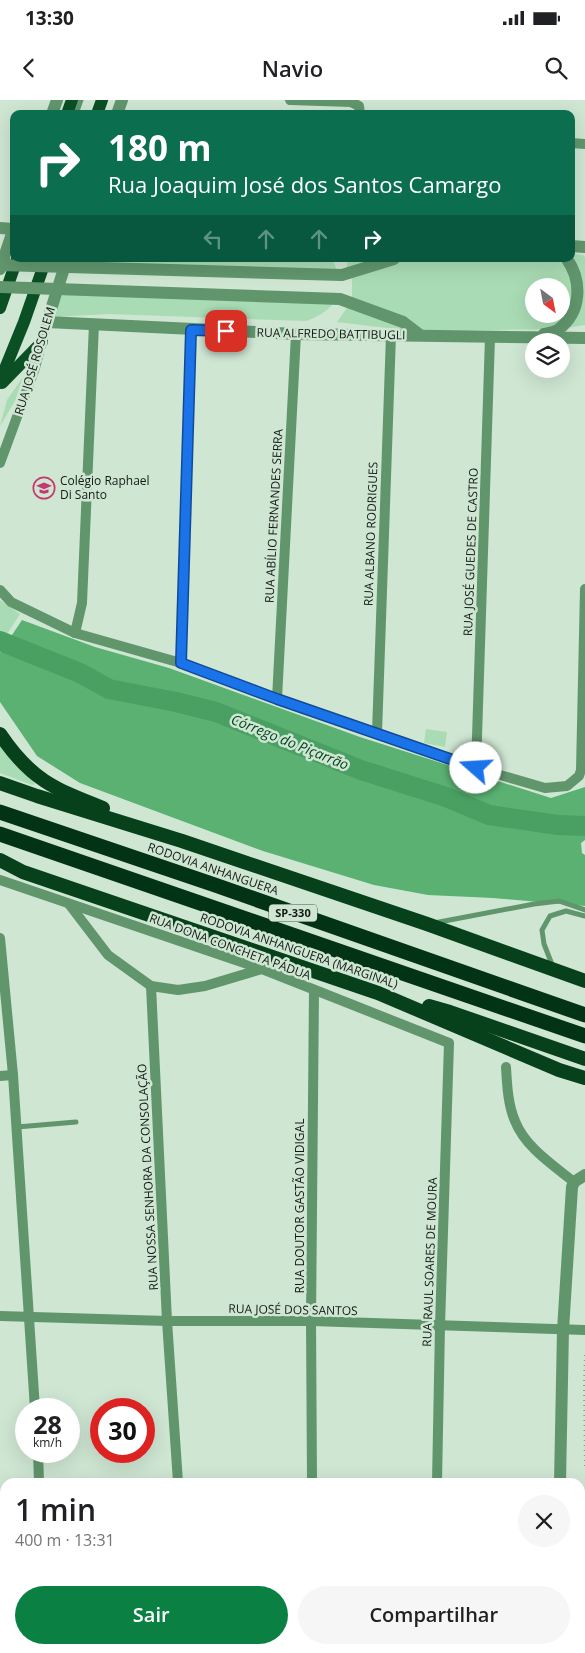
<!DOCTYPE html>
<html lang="pt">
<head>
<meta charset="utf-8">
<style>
  :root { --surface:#fff; --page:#f6f6f6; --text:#202124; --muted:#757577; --accent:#0b8043 }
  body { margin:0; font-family:"Open Sans",sans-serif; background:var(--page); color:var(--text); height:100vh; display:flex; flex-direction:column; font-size:19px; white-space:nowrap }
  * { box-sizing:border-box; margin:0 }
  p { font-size:16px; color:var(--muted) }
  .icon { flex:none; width:28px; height:28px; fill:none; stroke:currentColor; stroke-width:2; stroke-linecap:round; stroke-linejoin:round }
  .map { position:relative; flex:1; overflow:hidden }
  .side { position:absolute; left:0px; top:1378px; width:585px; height:176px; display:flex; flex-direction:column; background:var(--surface); border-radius:15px 15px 0 0; box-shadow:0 5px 20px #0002 }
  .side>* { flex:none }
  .banner { position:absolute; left:10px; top:10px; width:565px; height:152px; border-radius:10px; box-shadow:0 5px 20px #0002; background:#0b6e4f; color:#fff; overflow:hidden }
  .needle { width:32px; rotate:148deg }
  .tools { position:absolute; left:525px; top:178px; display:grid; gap:10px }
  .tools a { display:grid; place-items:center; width:45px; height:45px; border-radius:50%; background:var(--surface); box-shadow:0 5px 20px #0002; font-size:25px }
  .speed { position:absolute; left:15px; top:1298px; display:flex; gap:10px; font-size:25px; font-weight:700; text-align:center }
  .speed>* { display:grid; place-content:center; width:65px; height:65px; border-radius:50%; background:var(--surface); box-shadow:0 5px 20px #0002; line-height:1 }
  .speed small { font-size:12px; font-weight:400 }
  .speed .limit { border:8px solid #d22; background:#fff; color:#111 }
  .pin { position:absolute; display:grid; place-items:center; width:42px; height:42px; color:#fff; margin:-21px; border-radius:10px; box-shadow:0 2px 8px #0006 }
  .me { position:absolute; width:55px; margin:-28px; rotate:289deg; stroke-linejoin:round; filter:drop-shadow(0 0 4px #0008) }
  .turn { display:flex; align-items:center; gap:18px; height:105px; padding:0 15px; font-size:22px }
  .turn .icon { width:65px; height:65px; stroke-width:2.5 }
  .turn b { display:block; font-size:35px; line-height:42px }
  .lanes { display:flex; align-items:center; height:48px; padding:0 15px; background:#0003; justify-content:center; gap:25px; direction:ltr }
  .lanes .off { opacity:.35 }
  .round { display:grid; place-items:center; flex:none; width:52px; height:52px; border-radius:26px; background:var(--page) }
  .headline { display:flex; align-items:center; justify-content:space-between; height:85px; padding:0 15px }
  h1 { font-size:30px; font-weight:600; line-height:38px }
  .button { display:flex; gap:10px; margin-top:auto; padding:10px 15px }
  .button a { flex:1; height:58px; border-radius:30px; background:var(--accent); color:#fff; font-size:20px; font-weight:600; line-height:58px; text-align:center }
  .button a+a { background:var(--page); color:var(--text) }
  .status { display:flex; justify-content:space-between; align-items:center; height:35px; padding:0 25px; background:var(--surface); direction:ltr }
  .status svg { height:14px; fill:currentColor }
  header { display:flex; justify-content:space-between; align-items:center; height:65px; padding:0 15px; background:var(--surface); font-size:22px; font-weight:600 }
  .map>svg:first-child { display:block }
  .green { fill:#a9dcb4; fill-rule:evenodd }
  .forest { fill:#5ab172 }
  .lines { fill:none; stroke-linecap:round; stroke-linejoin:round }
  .river { stroke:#49a062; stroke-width:20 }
  .path { stroke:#8d9e90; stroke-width:2; stroke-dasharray:1 4; stroke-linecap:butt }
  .service { stroke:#61966d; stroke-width:5 }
  .minor { stroke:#61966d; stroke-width:10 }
  .tertiary { stroke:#61966d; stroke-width:12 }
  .primary { stroke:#0b4f25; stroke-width:12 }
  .trunk { stroke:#06411c; stroke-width:14 }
  .motorway { stroke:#023314; stroke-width:15 }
  .tertiary-bridge { stroke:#61966d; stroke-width:12 }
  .route-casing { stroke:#114b97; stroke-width:12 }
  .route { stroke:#1a73e8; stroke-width:9 }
  .labels { text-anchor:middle; stroke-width:5; stroke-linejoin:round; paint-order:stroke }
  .shield { fill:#cfe6d3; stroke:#4b574d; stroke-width:1 }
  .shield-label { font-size:11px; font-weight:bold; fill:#121a13 }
  .street-label { font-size:12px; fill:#121a13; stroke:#cfe6d3 }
  .poi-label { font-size:12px; fill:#121a13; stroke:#cfe6d3; text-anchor:start }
  .water-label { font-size:14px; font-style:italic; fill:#00441b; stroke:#cfe6d3 }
</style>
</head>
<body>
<div class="status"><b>13:30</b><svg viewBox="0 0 49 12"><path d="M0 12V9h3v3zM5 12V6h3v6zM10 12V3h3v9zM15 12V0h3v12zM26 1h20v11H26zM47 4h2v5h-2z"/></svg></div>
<header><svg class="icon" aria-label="back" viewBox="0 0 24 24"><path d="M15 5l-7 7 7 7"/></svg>Navio<svg class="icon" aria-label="search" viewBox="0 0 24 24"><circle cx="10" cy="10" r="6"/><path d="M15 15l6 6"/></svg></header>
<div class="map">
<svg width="585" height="1553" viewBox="0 0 585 1553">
  <rect width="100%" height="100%" fill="#cfe6d3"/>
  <g class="green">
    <polygon points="571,154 583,155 585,157 585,225 566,228 577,211"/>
    <polygon points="79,159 330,159 334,163 337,171 78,163"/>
    <polygon points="348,159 380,159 346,170"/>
    <path d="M407,159H562L573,174L574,203L554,229L420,231L352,199V176ZM534,186H561V214H534Z"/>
    <path d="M64,192L335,202C326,212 318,217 306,221L109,214L53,217Z"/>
    <polygon points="349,205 411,231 337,222"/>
    <polygon points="23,277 15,301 0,326 7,300"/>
    <polygon points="0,500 20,514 0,545"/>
    <polygon points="426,629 447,632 445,647 424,643"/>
    <polygon points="0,642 18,665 35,684 32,685 0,673"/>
  </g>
  <polygon class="forest" points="22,520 95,547 169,568 360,637 551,698 585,687 585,740 581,743 582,753 585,755 585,806 493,798 428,795 374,785 263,751 80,683 37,656 0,602 0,553"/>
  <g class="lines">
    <polyline class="river" points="0,541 80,573 109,589 176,602 216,612 361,670 446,697 489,715 558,725 585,726"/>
    <g class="path">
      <polyline points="585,1255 584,1283 585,1368"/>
      <polyline points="580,1459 585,1447"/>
      <polyline points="580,1471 581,1481"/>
    </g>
    <g class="service">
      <polyline points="76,14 81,0"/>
      <polyline points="434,823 534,804 559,801 585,810"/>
      <polyline points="553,867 544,844 542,830 550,816 566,811 585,816"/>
      <polyline points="17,1027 76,1022"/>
    </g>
    <g class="minor">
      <polyline points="290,0 351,2 359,6 360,14"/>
      <polyline points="571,43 585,44"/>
      <polyline points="0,363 35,268 47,222"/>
      <polyline points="0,490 11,502 75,533 181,563 277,599 476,668 545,688 567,686 579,676 581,670 585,489"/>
      <polyline points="75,533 82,503 94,224"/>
      <polyline points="181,563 191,230"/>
      <polyline points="277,599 296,234"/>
      <polyline points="377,633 391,235"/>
      <polyline points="476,668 490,237"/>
      <polyline points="0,780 262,869 449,943 440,1226 437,1382"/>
      <polyline points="69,804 108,855 151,886 167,1221 178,1382"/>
      <polyline points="0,838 13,975 35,1309"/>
      <polyline points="151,886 178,890 205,886 262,869"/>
      <path d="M506,967C507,985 508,1005 515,1021C525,1047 553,1065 574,1082"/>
      <polyline points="0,976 13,975"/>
      <polyline points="0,1216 167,1221 311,1221 585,1230"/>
      <polyline points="38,1351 39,1382"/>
      <polyline points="312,1382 311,1221 314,890"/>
      <polyline points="580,1492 585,1492"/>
      <polyline points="0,1523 5,1523"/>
      <polyline points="49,1549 50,1553"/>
      <polyline points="189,1549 189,1553"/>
      <polyline points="313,1549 313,1553"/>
      <polyline points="432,1553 433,1549"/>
    </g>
    <g class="tertiary">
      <polyline points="52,14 57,0"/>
      <polyline points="117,14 122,0"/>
      <polyline points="0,128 14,129"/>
      <polyline points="571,146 585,147"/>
      <polyline points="67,159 47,222 296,234 585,238"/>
      <polyline points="0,169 14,128"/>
      <path d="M544,234C549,233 555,232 559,229C582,211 582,181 567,159"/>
      <polyline points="560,1382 563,1230 572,1087 574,1082 585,1075"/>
      <polyline points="555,1553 555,1549"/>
    </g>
    <g class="primary">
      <polyline points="67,14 72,0"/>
      <polyline points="97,14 102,0"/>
      <polyline points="0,208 17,159"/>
      <polyline points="0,281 24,222 46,159"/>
      <polyline points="2,283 42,242"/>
    </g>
    <g class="trunk">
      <path d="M0,634C30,679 54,689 103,708"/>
      <polyline points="0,683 37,696 182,741 427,824 585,881"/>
      <polyline points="0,760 23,772 378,893 559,970 585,978"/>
      <polyline points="429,906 450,912 585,959"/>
    </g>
    <g class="motorway">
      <polyline points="0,712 215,785 585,915"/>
      <polyline points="0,734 585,936"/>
    </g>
    <g class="tertiary-bridge">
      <polyline points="0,165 342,175 394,159"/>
      <polyline points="0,187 340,199 403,222 420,235"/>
    </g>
  </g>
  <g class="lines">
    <g class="route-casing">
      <polyline id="route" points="226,231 191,230 181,563 277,599 476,668"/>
    </g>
    <use href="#route" class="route"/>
  </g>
  <defs>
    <g id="school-ring" transform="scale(1.125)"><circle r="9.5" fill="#cfe6d3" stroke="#c43970" stroke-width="1.5"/><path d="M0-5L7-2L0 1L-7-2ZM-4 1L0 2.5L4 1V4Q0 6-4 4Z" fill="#c43970"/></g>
  </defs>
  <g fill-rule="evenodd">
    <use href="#school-ring" x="44" y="388"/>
  </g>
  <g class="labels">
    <rect class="shield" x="269" y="804.5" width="48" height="17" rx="4"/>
    <g class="shield-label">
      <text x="293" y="817">SP-330</text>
    </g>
    <g class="street-label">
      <text transform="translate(331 234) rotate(1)" y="4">RUA ALFREDO BATTIBUGLI</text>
      <text transform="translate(35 261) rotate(-73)" y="4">RUA JOSÉ ROSOLEM</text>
      <text transform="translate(274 416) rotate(-87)" y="4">RUA ABÍLIO FERNANDES SERRA</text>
      <text transform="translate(371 434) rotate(-88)" y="4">RUA ALBANO RODRIGUES</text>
      <text transform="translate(471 452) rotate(-88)" y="4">RUA JOSÉ GUEDES DE CASTRO</text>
      <text transform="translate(213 769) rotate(19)" y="4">RODOVIA ANHANGUERA</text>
      <text transform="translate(230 847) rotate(20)" y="4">RUA DONA CONCHETA PÁDUA</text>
      <text transform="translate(299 851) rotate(19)" y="4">RODOVIA ANHANGUERA (MARGINAL)</text>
      <text transform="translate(148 1077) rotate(-93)" y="4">RUA NOSSA SENHORA DA CONSOLAÇÃO</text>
      <text transform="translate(300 1106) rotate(-90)" y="4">RUA DOUTOR GASTÃO VIDIGAL</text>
      <text transform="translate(430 1162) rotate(-88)" y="4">RUA RAUL SOARES DE MOURA</text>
      <text transform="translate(293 1210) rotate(1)" y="4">RUA JOSÉ DOS SANTOS</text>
    </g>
    <g class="poi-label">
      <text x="60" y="385">Colégio Raphael<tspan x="60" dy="14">Di Santo</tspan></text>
    </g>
    <g class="water-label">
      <text transform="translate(290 642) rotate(22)" y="5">Córrego do Piçarrão</text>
    </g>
  </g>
</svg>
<div class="tools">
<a><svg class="needle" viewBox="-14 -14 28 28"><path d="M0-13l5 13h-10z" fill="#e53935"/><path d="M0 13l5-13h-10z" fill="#757577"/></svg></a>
<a><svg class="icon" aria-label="layers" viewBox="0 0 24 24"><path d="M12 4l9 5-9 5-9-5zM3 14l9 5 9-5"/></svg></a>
</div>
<div class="speed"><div>28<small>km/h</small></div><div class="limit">30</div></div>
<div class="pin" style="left:226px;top:231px;background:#d93025"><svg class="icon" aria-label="arrive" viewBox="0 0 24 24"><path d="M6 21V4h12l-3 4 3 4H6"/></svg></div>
<svg class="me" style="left:476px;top:668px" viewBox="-20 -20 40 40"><circle r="19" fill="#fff"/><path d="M0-13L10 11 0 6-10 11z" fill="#1a73e8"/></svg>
<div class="banner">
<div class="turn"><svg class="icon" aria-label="right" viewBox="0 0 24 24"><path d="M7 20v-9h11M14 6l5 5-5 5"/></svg><div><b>180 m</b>Rua Joaquim José dos Santos Camargo</div></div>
<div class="lanes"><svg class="icon off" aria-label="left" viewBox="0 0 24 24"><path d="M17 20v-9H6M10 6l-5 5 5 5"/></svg><svg class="icon off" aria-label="ahead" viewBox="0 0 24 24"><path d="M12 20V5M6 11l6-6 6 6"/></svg><svg class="icon off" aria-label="ahead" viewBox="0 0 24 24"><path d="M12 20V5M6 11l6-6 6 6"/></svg><svg class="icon" aria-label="right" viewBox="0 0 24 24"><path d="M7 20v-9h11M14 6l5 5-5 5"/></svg></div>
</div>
<section class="side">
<div class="headline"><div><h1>1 min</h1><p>400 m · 13:31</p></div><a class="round"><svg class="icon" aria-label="close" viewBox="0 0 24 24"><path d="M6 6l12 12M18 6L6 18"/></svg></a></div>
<div class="button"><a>Sair</a><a>Compartilhar</a></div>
</section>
</div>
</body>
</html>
